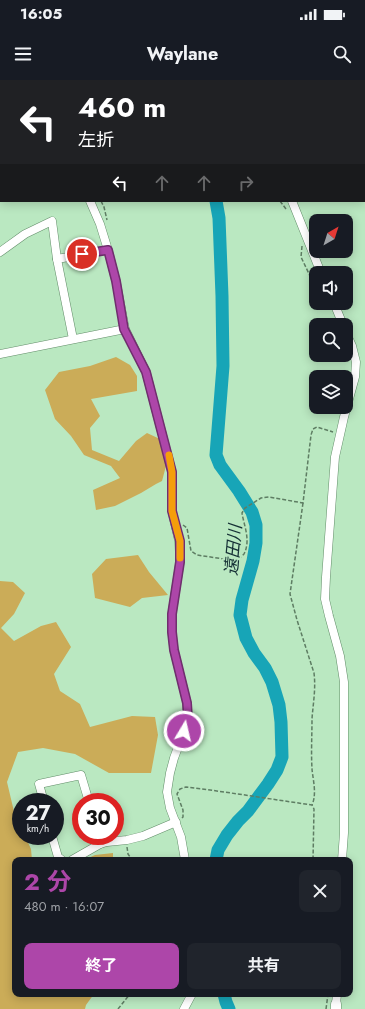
<!DOCTYPE html>
<html lang="ja">
<head>
<meta charset="utf-8">
<style>
  :root { --surface:#171b24; --page:#20242c; --text:#f1f3f6; --muted:#9ea1a6; --accent:#ad46a9 }
  body { margin:0; font-family:Jost,"Noto Sans JP",sans-serif; background:var(--page); color:var(--text); height:100vh; display:flex; flex-direction:column; font-size:15px; white-space:nowrap }
  * { box-sizing:border-box; margin:0 }
  p { font-size:13px; color:var(--muted) }
  .icon { flex:none; width:22px; height:22px; fill:none; stroke:currentColor; stroke-width:2; stroke-linecap:round; stroke-linejoin:round }
  .map { position:relative; flex:1; overflow:hidden }
  .drawer { position:absolute; left:12px; top:777px; width:341px; height:140px; display:flex; flex-direction:column; background:var(--surface); border-radius:8px; box-shadow:0 2px 10px #0003 }
  .drawer>* { flex:none }
  .top-card { position:absolute; left:0px; top:0px; width:365px; height:122px; box-shadow:0 2px 10px #0003; background:#202124; color:#fff; overflow:hidden }
  .needle { width:26px; rotate:39deg }
  .controls { position:absolute; left:309px; top:134px; display:grid; gap:8px }
  .controls a { display:grid; place-items:center; width:44px; height:44px; border-radius:8px; background:var(--surface); box-shadow:0 2px 10px #0003; font-size:20px }
  .speed { position:absolute; left:12px; top:713px; display:flex; gap:8px; font-size:20px; font-weight:700; text-align:center }
  .speed>* { display:grid; place-content:center; width:52px; height:52px; border-radius:50%; background:var(--surface); box-shadow:0 2px 10px #0003; line-height:1 }
  .speed small { font-size:10px; font-weight:400 }
  .speed .limit { border:6px solid #d22; background:#fff; color:#111 }
  .pin { position:absolute; display:grid; place-items:center; width:34px; height:34px; color:#fff; margin:-17px; border:2px solid #fff; border-radius:50%; box-shadow:0 1px 4px #0007 }
  .me { position:absolute; width:44px; margin:-22px; rotate:9deg; stroke-linejoin:round; filter:drop-shadow(0 0 3px #0008) }
  .turn { display:flex; align-items:center; gap:14px; height:84px; padding:0 12px; font-size:18px }
  .turn .icon { width:52px; height:52px; stroke-width:2.5 }
  .turn b { display:block; font-size:28px; line-height:34px }
  .lanes { display:flex; align-items:center; height:38px; padding:0 12px; background:#0003; justify-content:center; gap:20px; direction:ltr }
  .lanes .off { opacity:.35 }
  .round { display:grid; place-items:center; flex:none; width:42px; height:42px; border-radius:8px; background:var(--page) }
  .head { display:flex; align-items:center; justify-content:space-between; height:68px; padding:0 12px }
  h1 { font-size:24px; font-weight:700; line-height:30px; color:var(--accent) }
  .button { display:flex; gap:8px; margin-top:auto; padding:8px 12px }
  .button a { flex:1; height:46px; border-radius:8px; background:var(--accent); color:#fff; font-size:16px; font-weight:700; line-height:46px; text-align:center }
  .button a+a { background:var(--page); color:var(--text) }
  .status { display:flex; justify-content:space-between; align-items:center; height:28px; padding:0 20px; background:var(--surface); direction:ltr }
  .status svg { height:11px; fill:currentColor }
  header { display:flex; justify-content:space-between; align-items:center; height:52px; padding:0 12px; background:var(--surface); font-size:18px; font-weight:700 }
  .map>svg:first-child { display:block }
  .green { fill:#cbac58 }
  .lines { fill:none; stroke-linecap:round; stroke-linejoin:round }
  .river { stroke:#17a5b7; stroke-width:13 }
  .minor-casing { stroke:#628d69; stroke-width:9 }
  .tertiary-casing { stroke:#628d69; stroke-width:11 }
  .path { stroke:#5e7d63; stroke-width:1.5; stroke-dasharray:4 2; stroke-linecap:butt }
  .minor { stroke:#fff; stroke-width:8 }
  .tertiary { stroke:#fff; stroke-width:10 }
  .route-casing { stroke:#702e6e; stroke-width:10 }
  .route { stroke:#ad46a9; stroke-width:7 }
  .slow { stroke:#f59e0b; stroke-width:7 }
  .labels { text-anchor:middle; stroke-width:4; stroke-linejoin:round; paint-order:stroke }
  .water-label { font-size:17px; font-style:italic; fill:#153035; stroke:#bae8c1 }
</style>
</head>
<body>
<div class="status"><b>16:05</b><svg viewBox="0 0 49 12"><path d="M0 12V9h3v3zM5 12V6h3v6zM10 12V3h3v9zM15 12V0h3v12zM26 1h20v11H26zM47 4h2v5h-2z"/></svg></div>
<header><svg class="icon" aria-label="menu" viewBox="0 0 24 24"><path d="M4 6h16M4 12h16M4 18h16"/></svg>Waylane<svg class="icon" aria-label="search" viewBox="0 0 24 24"><circle cx="10" cy="10" r="6"/><path d="M15 15l6 6"/></svg></header>
<div class="map">
<svg width="365" height="929" viewBox="0 0 365 929">
  <rect width="100%" height="100%" fill="#bae8c1"/>
  <g class="green">
    <polygon points="274,0 365,0 365,78 364,79 364,1 275,1"/>
    <polygon points="116,277 130,285 137,296 137,311 91,319 100,336 90,348 92,370 119,381 136,361 147,353 162,360 166,386 162,401 156,404 141,413 115,426 96,430 93,410 120,398 111,386 84,375 71,356 55,339 45,310 59,292 90,286"/>
    <polygon points="138,475 149,492 168,515 142,518 130,527 95,518 92,494 106,479"/>
    <polygon points="0,501 13,502 25,513 14,534 1,548 14,561 41,546 56,542 71,567 54,594 60,611 80,624 90,647 132,636 155,637 158,655 151,693 109,693 75,674 43,668 18,672 7,702 16,740 21,749 21,756 25,756 31,769 32,780 15,780 15,914 94,914 86,925 85,929 0,929"/>
    <polygon points="113,773 113,780 84,780 95,775"/>
  </g>
  <g class="lines">
    <g class="river">
      <polyline points="122,0 123,1"/>
      <polyline points="216,121 219,138 222,216 223,286 216,375 220,385 239,411 252,432 256,445 256,463 253,481 242,520 240,535 246,558 254,573 265,588 272,602 279,625 281,642 282,677 277,690 268,704 248,731 238,741 227,755 218,770 216,780"/>
      <polyline points="224,914 226,922 229,929"/>
    </g>
    <g class="minor-casing">
      <g id="minor">
        <polyline points="239,0 240,1"/>
        <polyline points="0,1 1,2"/>
        <polyline points="90,121 100,144 108,170 116,201 125,249 146,292 172,392 172,431 179,461 180,482 172,534 172,552 174,570 187,623 188,639 184,651 174,678 170,693 167,712 170,728 181,757 185,780"/>
        <polyline points="292,121 321,193"/>
        <polyline points="0,172 25,154 52,141 57,179 73,259"/>
        <polyline points="57,179 108,170"/>
        <polyline points="334,223 343,245"/>
        <polyline points="0,274 125,249"/>
        <polyline points="44,722 39,704 81,695 89,722"/>
        <polyline points="52,756 58,777 62,780"/>
        <polyline points="98,756 100,764"/>
        <polyline points="72,780 100,764 107,762 127,760 143,756 176,742"/>
        <polyline points="342,780 344,753 344,602 340,576 329,536 325,519 326,497 335,377 344,337 355,297 356,282 352,266 346,253"/>
        <polyline points="336,924 337,914"/>
        <polyline points="184,929 192,914"/>
      </g>
    </g>
    <g class="tertiary-casing">
      <polyline id="tertiary" points="336,929 336,924"/>
    </g>
    <g class="path">
      <polyline points="220,0 221,1"/>
      <polyline points="101,121 104,127 107,140"/>
      <polyline points="280,121 286,129"/>
      <polyline points="302,166 301,177 311,198 316,201"/>
      <path d="M303,423L290,514L297,540L314,593C316,609 313,624 312,639C312,655 311,673 312,689C313,700 317,714 312,725"/>
      <path d="M183,445L187,448L191,471L197,475L237,481C239,479 242,476 244,474C251,460 244,446 242,433L245,428L261,418L269,417L303,423L311,355L313,349L317,347L333,352"/>
      <path d="M182,738L183,737V730L177,714L180,709L186,707C228,712 270,719 312,725L314,729L313,780"/>
      <polyline points="127,767 128,774 132,780"/>
      <polyline points="118,929 130,914"/>
      <polyline points="326,929 328,914"/>
    </g>
    <use href="#minor" class="minor"/>
    <use href="#tertiary" class="tertiary"/>
  </g>
  <g class="lines">
    <g class="route-casing">
      <polyline id="route" points="82,174 108,170 116,201 124,249 146,292 172,392 172,431 180,461 180,482 172,534 172,552 174,570 187,623 188,639 184,651"/>
    </g>
    <use href="#route" class="route"/>
    <polyline class="slow" points="169,375 172,392 172,431 180,461 180,478"/>
  </g>
  <g class="labels">
    <g class="water-label">
      <text transform="translate(233 470) rotate(-85)" y="6">遠田川</text>
    </g>
  </g>
</svg>
<div class="controls">
<a><svg class="needle" viewBox="-14 -14 28 28"><path d="M0-13l5 13h-10z" fill="#e53935"/><path d="M0 13l5-13h-10z" fill="#9ea1a6"/></svg></a>
<a><svg class="icon" aria-label="sound" viewBox="0 0 24 24"><path d="M4 9h4l5-4v14l-5-4H4zM17 9q2 3 0 6"/></svg></a>
<a><svg class="icon" aria-label="search" viewBox="0 0 24 24"><circle cx="10" cy="10" r="6"/><path d="M15 15l6 6"/></svg></a>
<a><svg class="icon" aria-label="layers" viewBox="0 0 24 24"><path d="M12 4l9 5-9 5-9-5zM3 14l9 5 9-5"/></svg></a>
</div>
<div class="speed"><div>27<small>km/h</small></div><div class="limit">30</div></div>
<div class="pin" style="left:82px;top:174px;background:#d93025"><svg class="icon" aria-label="arrive" viewBox="0 0 24 24"><path d="M6 21V4h12l-3 4 3 4H6"/></svg></div>
<svg class="me" style="left:184px;top:651px" viewBox="-20 -20 40 40"><circle r="17" fill="#ad46a9" stroke="#fff" stroke-width="3"/><path d="M0-11L8 9 0 5-8 9z" fill="#fff"/></svg>
<div class="top-card">
<div class="turn"><svg class="icon" aria-label="left" viewBox="0 0 24 24"><path d="M17 20v-9H6M10 6l-5 5 5 5"/></svg><div><b>460 m</b>左折</div></div>
<div class="lanes"><svg class="icon" aria-label="left" viewBox="0 0 24 24"><path d="M17 20v-9H6M10 6l-5 5 5 5"/></svg><svg class="icon off" aria-label="ahead" viewBox="0 0 24 24"><path d="M12 20V5M6 11l6-6 6 6"/></svg><svg class="icon off" aria-label="ahead" viewBox="0 0 24 24"><path d="M12 20V5M6 11l6-6 6 6"/></svg><svg class="icon off" aria-label="right" viewBox="0 0 24 24"><path d="M7 20v-9h11M14 6l5 5-5 5"/></svg></div>
</div>
<section class="drawer">
<div class="head"><div><h1>2 分</h1><p>480 m · 16:07</p></div><a class="round"><svg class="icon" aria-label="close" viewBox="0 0 24 24"><path d="M6 6l12 12M18 6L6 18"/></svg></a></div>
<div class="button"><a>終了</a><a>共有</a></div>
</section>
</div>
</body>
</html>
